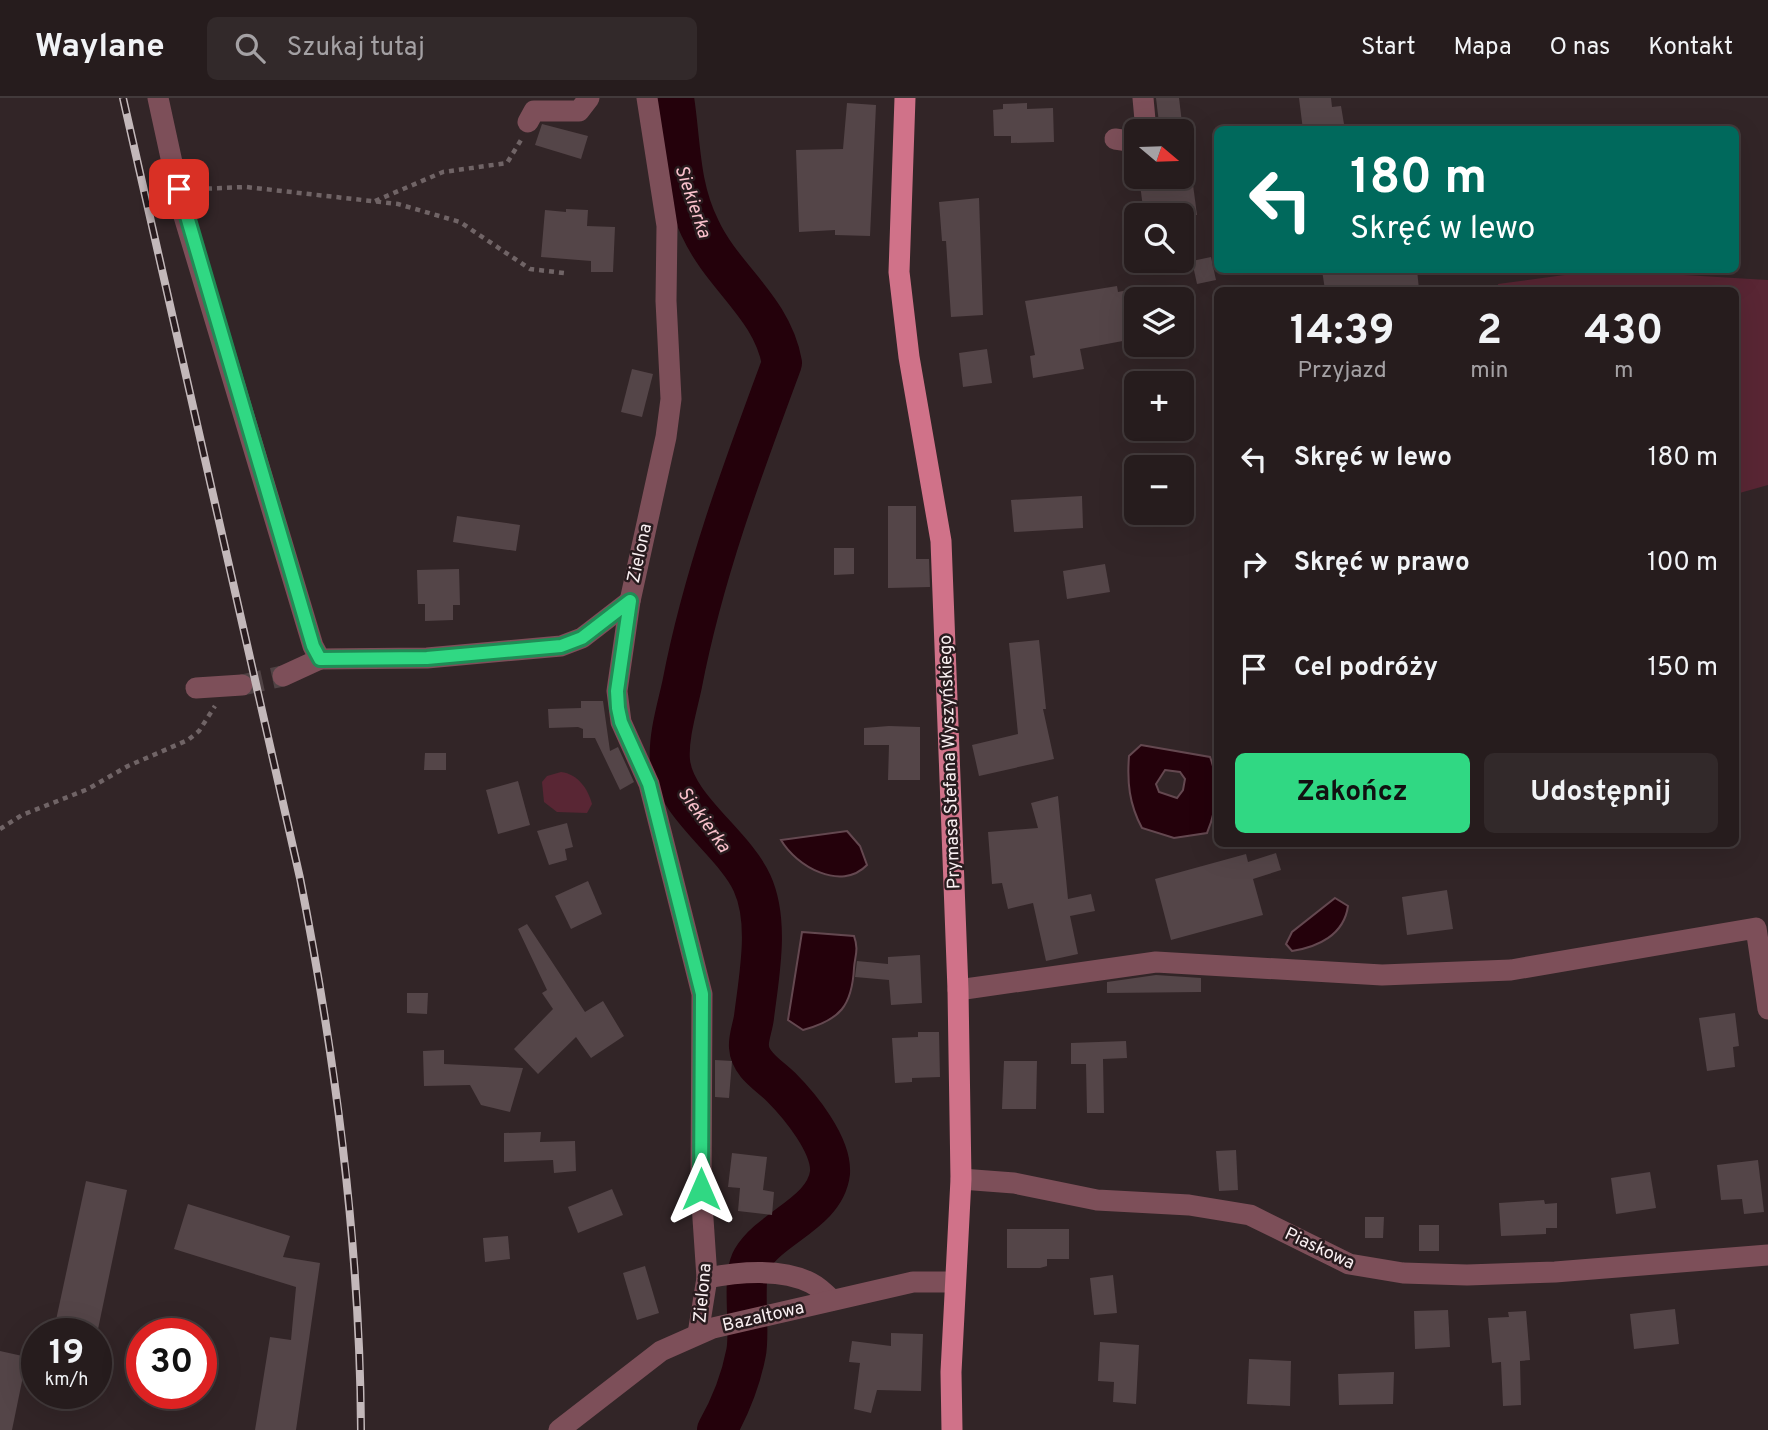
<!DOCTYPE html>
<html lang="pl">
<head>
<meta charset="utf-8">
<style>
  :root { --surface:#261c1d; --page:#32292a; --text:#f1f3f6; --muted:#a4a1a4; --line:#423a3b; --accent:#30d883 }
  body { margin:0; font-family:Overpass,sans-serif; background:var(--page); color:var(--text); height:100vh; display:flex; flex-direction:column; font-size:26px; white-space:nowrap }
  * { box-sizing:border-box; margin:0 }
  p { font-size:23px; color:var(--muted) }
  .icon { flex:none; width:38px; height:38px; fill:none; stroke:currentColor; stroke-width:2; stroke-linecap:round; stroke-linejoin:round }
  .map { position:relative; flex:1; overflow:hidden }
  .sheet { position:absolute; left:1214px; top:189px; width:525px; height:560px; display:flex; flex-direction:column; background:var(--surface); border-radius:10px; box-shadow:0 7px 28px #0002,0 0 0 2px var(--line) }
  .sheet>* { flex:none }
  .guide { position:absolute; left:1214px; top:28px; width:525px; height:147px; border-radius:10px; box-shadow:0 7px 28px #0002,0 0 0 2px var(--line); background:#00695c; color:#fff; overflow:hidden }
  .needle { width:46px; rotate:109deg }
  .fabs { position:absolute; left:1124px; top:21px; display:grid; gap:14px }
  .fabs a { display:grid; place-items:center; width:70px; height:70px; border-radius:10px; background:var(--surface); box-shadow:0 7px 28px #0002,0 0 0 2px var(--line); font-size:35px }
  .speed { position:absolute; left:21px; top:1220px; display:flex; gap:14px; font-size:35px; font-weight:700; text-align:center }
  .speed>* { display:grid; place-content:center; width:91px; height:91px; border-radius:50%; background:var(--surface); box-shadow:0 7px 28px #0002,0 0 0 2px var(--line); line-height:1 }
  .speed small { font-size:18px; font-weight:400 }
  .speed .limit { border:10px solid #d22; background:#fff; color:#111 }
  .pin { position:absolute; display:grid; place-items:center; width:60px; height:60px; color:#fff; margin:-30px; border-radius:14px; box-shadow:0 4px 10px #0006 }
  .me { position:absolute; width:77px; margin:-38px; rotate:0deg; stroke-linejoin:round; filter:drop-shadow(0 0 5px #0008) }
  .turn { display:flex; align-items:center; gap:24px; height:147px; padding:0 21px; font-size:32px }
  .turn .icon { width:91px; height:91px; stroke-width:2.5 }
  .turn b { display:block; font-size:49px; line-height:60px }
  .eta { display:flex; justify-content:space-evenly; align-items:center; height:119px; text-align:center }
  .eta b { font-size:42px; font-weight:700; line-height:49px }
  .cta { display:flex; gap:14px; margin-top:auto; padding:14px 21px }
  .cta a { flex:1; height:80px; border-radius:10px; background:var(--accent); color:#111; font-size:28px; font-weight:700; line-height:80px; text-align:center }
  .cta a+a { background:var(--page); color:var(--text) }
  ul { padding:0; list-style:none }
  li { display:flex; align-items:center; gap:21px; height:105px; padding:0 21px }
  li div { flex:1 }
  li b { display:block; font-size:26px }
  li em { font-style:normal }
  header { display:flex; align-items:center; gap:42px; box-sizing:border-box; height:98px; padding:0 35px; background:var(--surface); border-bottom:2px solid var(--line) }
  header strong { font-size:33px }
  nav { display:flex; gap:38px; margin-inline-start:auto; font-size:24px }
  .search { width:490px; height:63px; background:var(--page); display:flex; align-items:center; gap:18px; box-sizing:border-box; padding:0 24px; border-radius:10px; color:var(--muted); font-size:26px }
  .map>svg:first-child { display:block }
  .green { fill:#592634 }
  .water { fill:#24010b; stroke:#644850; stroke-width:2; fill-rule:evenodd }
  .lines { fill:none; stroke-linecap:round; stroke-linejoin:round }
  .river { stroke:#24010b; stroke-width:40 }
  .building { fill:#544548 }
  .minor-tunnel { stroke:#504345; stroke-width:21; stroke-dasharray:21 10; stroke-linecap:butt }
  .path { stroke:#706466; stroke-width:4.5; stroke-dasharray:5 5; stroke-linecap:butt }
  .minor { stroke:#7d4f59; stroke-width:21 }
  .major { stroke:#d07289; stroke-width:21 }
  .rail-casing { stroke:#c3b8ba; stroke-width:8 }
  .rail { stroke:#281b1e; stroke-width:5; stroke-dasharray:16; stroke-linecap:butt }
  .route-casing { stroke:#1f8c55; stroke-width:18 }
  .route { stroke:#30d883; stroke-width:12 }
  .labels { text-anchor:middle; stroke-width:5; stroke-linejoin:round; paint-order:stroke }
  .street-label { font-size:18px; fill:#f9eff1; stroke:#281b1e }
  .water-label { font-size:19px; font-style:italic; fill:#fac1cc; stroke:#281b1e }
</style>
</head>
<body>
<header>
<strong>Waylane</strong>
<div class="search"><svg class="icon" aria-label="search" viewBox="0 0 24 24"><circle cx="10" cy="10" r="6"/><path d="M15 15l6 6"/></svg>Szukaj tutaj</div>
<nav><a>Start</a><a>Mapa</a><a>O nas</a><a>Kontakt</a></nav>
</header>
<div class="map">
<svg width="1768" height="1332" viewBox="0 0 1768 1332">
  <rect width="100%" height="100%" fill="#322527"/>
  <g class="green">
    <polygon points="1601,172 1768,182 1768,387 1736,396 1736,192 1499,192 1498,186"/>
    <path d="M561,674C578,676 588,691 592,706L587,715L557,714L544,704L542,684L547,678Z"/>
  </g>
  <g class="water">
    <path d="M1141,647L1210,659C1220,685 1218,709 1207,735L1174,740L1142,730C1129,706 1127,684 1129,658ZM1165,672L1180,674L1185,681L1183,692L1177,700L1159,694L1156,686Z"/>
    <path d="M847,733L860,748L867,767C841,794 796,768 781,742Z"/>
    <path d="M1335,800L1348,808C1344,837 1318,849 1292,853L1286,846L1292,834Z"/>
    <path d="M802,834L854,838C859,852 855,857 854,870C852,908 840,922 803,932L788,922Z"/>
  </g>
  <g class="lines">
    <path class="river" d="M674,0C681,45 679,88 700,130C723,180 772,209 782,265C743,370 703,477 682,587C677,610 668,639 670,663C674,708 734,745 752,785C770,824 759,878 754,919C753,928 748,940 749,949C750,967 769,977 781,989C800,1008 832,1047 830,1075C825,1115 771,1129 752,1161C741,1179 751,1232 746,1255C741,1281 730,1309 717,1332"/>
  </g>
  <g class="building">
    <polygon points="1156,0 1179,0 1183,33 1160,33"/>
    <polygon points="1299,0 1331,0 1332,9 1341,8 1345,32 1303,32"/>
    <polygon points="847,5 876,7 870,138 835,137 835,132 799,134 796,52 843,51"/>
    <polygon points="1027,5 1027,11 1053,10 1054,44 1011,45 1011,38 994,38 993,12 1003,11 1003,6"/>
    <polygon points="542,26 588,38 581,61 535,47"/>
    <polygon points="1139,79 1192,79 1197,117 1144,117"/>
    <polygon points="979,100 983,217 951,219 946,143 942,143 939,104"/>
    <polygon points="566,111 588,112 587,128 615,129 613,174 591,174 591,163 541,159 545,112 566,114"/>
    <polygon points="1211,159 1216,182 1197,186 1192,163"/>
    <polygon points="1322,172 1417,172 1419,191 1325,192"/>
    <polygon points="1117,188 1118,194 1133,191 1136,202 1136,218 1124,221 1128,242 1080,251 1084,271 1033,280 1030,258 1035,257 1025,203"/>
    <polygon points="987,251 992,285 963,289 959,255"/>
    <polygon points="632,271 653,276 642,319 621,314"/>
    <polygon points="1082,398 1083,430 1014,434 1011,402"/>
    <polygon points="888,408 916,408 916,461 929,461 930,489 888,490"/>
    <polygon points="457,418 520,427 516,453 453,444"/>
    <polygon points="834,450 854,450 854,476 834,477"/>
    <polygon points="1105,466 1110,494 1067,501 1063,473"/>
    <polygon points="459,471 460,507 453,507 453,522 425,523 425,506 418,506 417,472"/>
    <polygon points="1039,542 1046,611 1043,611 1054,661 979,678 972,647 1018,636 1009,545"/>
    <polygon points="581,603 603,603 610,653 618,649 634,684 620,692 595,640 583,640 583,631 578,629 549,630 548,611 581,610"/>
    <polygon points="889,628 920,629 920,682 888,682 889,647 864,647 864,630"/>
    <polygon points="425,655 446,655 446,672 424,672"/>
    <polygon points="518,683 530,727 498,736 486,692"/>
    <polygon points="1058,698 1068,801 1091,796 1095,813 1070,818 1078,856 1046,863 1033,805 1008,811 1002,785 992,786 988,734 1038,730 1031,705"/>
    <polygon points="567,725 573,749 565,751 567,762 549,767 537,733"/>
    <polygon points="1276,755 1281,772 1253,781 1263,817 1171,842 1155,781 1246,756 1248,764"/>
    <polygon points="588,783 602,816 571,831 555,798"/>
    <polygon points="1447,792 1453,831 1407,837 1402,799"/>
    <polygon points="527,826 585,914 603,903 624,938 591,960 576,939 538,976 514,951 553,911 542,895 547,892 518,831"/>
    <polygon points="920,857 922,905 891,907 889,882 855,879 857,863 888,866 888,859"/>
    <polygon points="1156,877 1201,880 1201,894 1107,895 1107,884"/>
    <polygon points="407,895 428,895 427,916 407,915"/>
    <polygon points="1735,915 1739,948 1733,949 1735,969 1707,973 1699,920"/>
    <polygon points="918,934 939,934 940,979 912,980 912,984 895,985 892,940 918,939"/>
    <polygon points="1126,943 1127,960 1103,961 1104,1015 1087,1015 1086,966 1071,966 1071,945"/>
    <polygon points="444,952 444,966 523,970 510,1014 481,1007 470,987 424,988 423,953"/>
    <polygon points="715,962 732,963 729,1000 715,999"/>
    <polygon points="1004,963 1037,963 1036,1011 1002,1011"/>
    <polygon points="541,1034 540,1044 575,1043 576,1073 554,1075 553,1062 504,1064 504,1035"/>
    <polygon points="1236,1052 1238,1092 1219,1093 1216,1053"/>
    <polygon points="732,1055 767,1059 763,1092 774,1094 772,1117 738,1113 740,1090 728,1089"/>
    <polygon points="1758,1062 1764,1114 1744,1116 1742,1101 1721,1102 1717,1067"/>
    <polygon points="1650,1074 1656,1110 1616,1116 1611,1080"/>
    <polygon points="86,1083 127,1092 97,1236 53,1236"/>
    <polygon points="612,1091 623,1117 578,1135 568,1109"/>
    <polygon points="1544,1102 1545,1106 1557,1105 1557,1130 1546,1130 1546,1136 1501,1138 1499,1105"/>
    <polygon points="188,1106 290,1138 283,1159 320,1165 296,1332 255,1332 270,1239 291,1242 296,1189 174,1151"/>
    <polygon points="1365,1119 1384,1119 1383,1140 1365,1140"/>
    <rect x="1419" y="1127" width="20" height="26"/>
    <polygon points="1007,1131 1069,1131 1069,1161 1047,1161 1047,1168 1040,1170 1007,1170"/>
    <polygon points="508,1138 510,1161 485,1164 483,1140"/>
    <polygon points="645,1168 659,1215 637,1222 623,1175"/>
    <polygon points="1113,1177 1117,1215 1094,1217 1090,1180"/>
    <polygon points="1675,1211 1679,1246 1634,1251 1630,1216"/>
    <polygon points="1448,1212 1450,1249 1415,1251 1414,1213"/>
    <polygon points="1526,1213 1530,1262 1520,1263 1521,1307 1503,1308 1501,1264 1492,1265 1488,1220 1509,1219 1508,1214"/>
    <polygon points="891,1235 923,1236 921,1293 877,1292 871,1315 854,1311 860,1265 849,1264 852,1243 891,1248"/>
    <polygon points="1100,1244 1139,1247 1136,1306 1113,1304 1114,1284 1098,1283"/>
    <polygon points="0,1253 27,1259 12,1332 0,1332"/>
    <polygon points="1249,1261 1291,1263 1290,1308 1247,1306"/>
    <polygon points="1394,1274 1393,1306 1339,1307 1338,1276"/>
  </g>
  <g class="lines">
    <polyline class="minor-tunnel" points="242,587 283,578"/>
    <g class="path">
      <polyline points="197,91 246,89 398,106 460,124 530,171 564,175"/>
      <polyline points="375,103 443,74 507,65 521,42"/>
      <polyline points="0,731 22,717 88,691 128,668 188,642 199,633 215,608"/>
    </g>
    <g class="minor">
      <polyline points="158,0 183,115 313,548 320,561 427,560 561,548 582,540 630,503"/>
      <polyline points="647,0 667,128 666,203 671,301 666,339 630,503 617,593 621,624 649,686 702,896 701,1091 707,1180 698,1236"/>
      <polyline points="1143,0 1146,33"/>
      <polyline points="528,24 534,13 579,13 589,0"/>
      <polyline points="1115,41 1136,44"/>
      <polyline points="283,578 320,561"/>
      <polyline points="196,590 242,587"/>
      <polyline points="958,892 1156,864 1382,877 1511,872 1756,830 1768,911"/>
      <polyline points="961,1081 1014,1085 1097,1102 1189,1107 1250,1117 1349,1166 1403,1175 1467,1177 1555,1174 1768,1157"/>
      <path d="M707,1180C738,1174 782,1170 811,1185C819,1189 826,1196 832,1202"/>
      <polyline points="559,1332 661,1253 713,1230 913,1184 955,1184"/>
    </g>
    <polyline class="major" points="905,0 899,174 909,259 941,443 958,892 961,1081 951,1274 952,1332"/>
    <g class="rail-casing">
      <path id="rail" d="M123,0L300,780C336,963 360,1146 361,1332"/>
    </g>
    <use href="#rail" class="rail"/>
  </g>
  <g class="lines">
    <g class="route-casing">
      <polyline id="route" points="179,91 313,548 320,561 427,560 561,548 582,540 630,503 617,593 618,610 621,624 649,686 702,896 701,1091"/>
    </g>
    <use href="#route" class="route"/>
  </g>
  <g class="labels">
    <g class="street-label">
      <text transform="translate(639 455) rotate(-78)" y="6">Zielona</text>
      <text transform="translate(949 664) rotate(-92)" y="6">Prymasa Stefana Wyszyńskiego</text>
      <text transform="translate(1320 1150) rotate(25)" y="6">Piaskowa</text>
      <text transform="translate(702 1195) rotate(-85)" y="6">Zielona</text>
      <text transform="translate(763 1218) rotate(-13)" y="6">Bazaltowa</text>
    </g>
    <g class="water-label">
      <text transform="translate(694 103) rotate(71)" y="7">Siekierka</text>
      <text transform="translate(705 721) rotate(54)" y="7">Siekierka</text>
    </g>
  </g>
</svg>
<div class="fabs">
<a><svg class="needle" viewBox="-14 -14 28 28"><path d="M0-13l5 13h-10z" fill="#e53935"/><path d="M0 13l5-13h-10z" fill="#a4a1a4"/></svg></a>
<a><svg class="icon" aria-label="search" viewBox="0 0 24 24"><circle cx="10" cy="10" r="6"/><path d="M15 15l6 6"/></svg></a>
<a><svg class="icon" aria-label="layers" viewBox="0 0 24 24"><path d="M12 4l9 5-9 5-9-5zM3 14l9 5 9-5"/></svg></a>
<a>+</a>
<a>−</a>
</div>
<div class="speed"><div>19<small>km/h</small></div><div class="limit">30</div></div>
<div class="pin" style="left:179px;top:91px;background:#d93025"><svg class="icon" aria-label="arrive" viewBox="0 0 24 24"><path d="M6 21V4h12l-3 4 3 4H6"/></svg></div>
<svg class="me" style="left:701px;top:1091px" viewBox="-20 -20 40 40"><path d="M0-17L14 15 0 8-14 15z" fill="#30d883" stroke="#fff" stroke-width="4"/></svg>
<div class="guide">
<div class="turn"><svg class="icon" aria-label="left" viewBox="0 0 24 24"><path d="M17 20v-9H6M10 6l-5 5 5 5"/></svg><div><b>180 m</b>Skręć w lewo</div></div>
</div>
<section class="sheet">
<div class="eta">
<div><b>14:39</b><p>Przyjazd</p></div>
<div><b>2</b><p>min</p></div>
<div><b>430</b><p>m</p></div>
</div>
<ul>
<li><svg class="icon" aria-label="left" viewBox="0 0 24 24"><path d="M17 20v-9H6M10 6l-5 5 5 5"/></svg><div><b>Skręć w lewo</b></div><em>180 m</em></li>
<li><svg class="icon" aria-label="right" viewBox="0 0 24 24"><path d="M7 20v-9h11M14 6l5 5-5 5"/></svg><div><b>Skręć w prawo</b></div><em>100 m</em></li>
<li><svg class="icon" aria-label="arrive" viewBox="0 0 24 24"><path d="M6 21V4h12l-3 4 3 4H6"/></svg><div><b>Cel podróży</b></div><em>150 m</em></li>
</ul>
<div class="cta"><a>Zakończ</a><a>Udostępnij</a></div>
</section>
</div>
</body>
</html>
